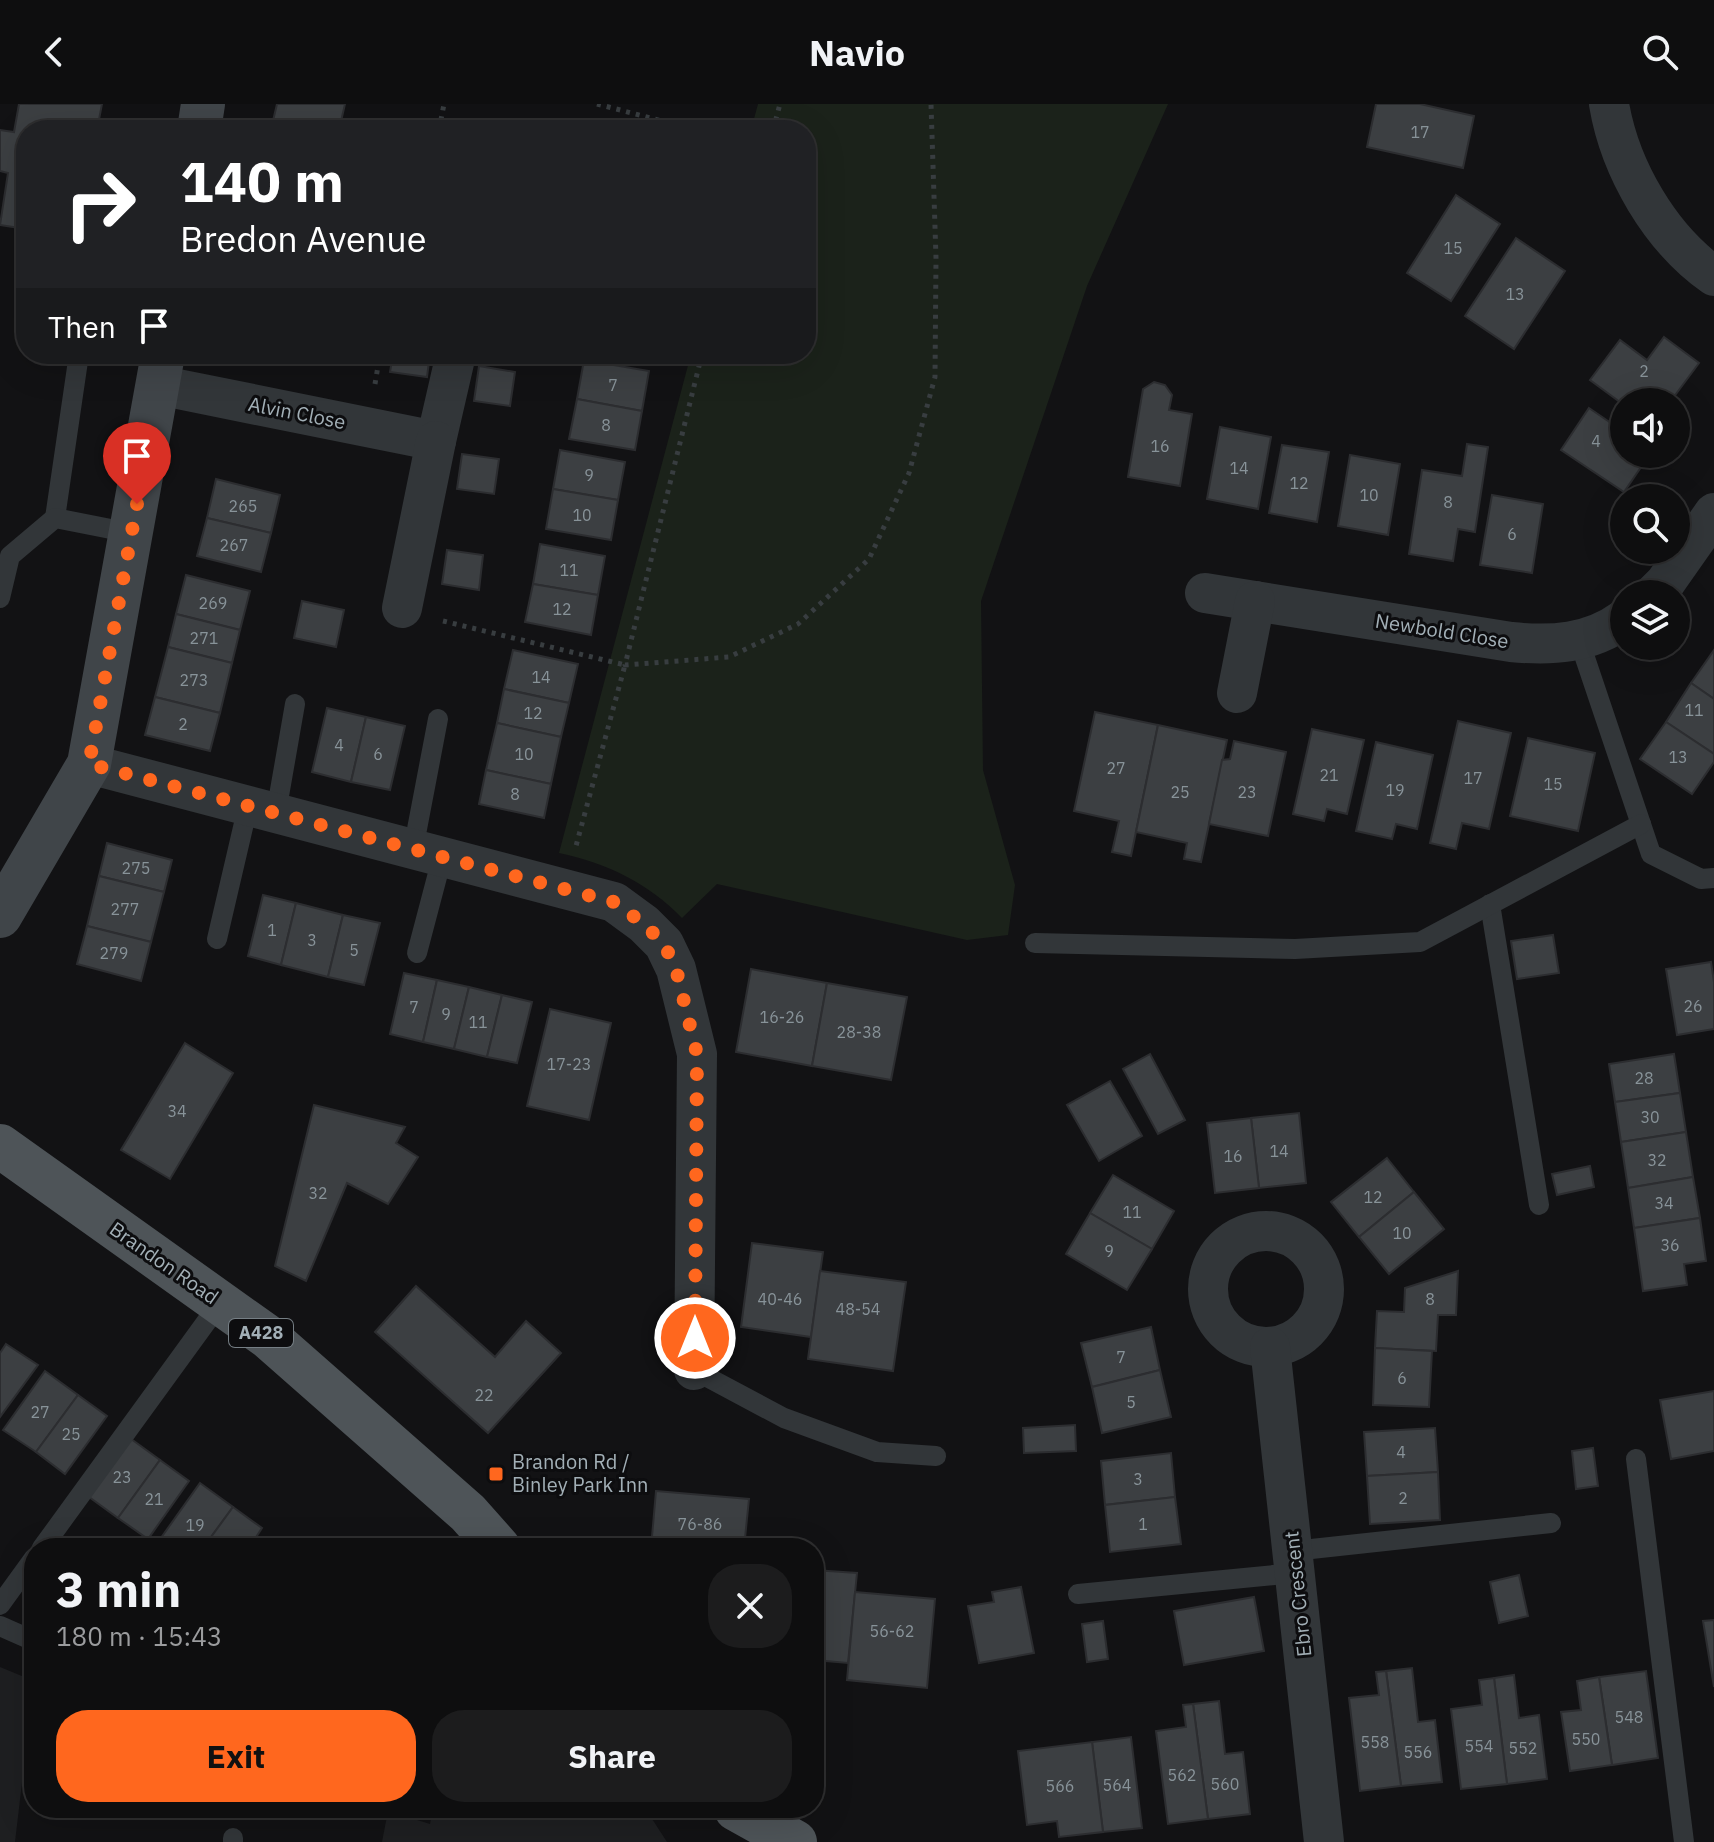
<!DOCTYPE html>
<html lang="en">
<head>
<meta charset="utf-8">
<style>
  :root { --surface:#0e0e0f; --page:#1c1c1d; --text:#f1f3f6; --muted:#9b9c9e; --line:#2e2e2f; --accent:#ff671e }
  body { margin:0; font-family:"IBM Plex Sans",sans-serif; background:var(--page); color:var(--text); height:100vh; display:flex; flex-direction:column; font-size:30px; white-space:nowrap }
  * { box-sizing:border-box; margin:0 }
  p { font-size:26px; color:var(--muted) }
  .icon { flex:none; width:44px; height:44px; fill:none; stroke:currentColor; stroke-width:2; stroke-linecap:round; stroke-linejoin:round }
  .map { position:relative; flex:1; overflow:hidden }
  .sheet { position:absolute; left:24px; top:1434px; width:800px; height:280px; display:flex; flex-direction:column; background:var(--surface); border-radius:32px; box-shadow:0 8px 32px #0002,0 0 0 2px var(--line) }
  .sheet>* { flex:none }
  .guide { position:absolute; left:16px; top:16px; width:800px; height:244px; border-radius:32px; box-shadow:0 8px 32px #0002,0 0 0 2px var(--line); background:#202124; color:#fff; overflow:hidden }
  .tools { position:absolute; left:1610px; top:284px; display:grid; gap:16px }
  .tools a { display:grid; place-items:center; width:80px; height:80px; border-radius:50%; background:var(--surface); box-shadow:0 8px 32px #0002,0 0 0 2px var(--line); font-size:40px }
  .pin { position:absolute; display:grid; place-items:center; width:68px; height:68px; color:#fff; margin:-82px -34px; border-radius:50% 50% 50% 0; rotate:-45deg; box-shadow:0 0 8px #0007 }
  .pin .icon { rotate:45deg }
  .me { position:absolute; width:88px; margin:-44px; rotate:0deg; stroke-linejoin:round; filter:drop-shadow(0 0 6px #0008) }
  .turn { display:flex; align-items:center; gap:28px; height:168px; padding:0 32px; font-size:36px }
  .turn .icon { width:104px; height:104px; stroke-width:2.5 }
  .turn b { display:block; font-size:56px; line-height:68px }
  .then { display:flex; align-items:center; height:76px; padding:0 32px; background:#0003; gap:16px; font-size:30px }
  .round { display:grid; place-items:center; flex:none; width:84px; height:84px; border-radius:32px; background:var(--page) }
  .overview { display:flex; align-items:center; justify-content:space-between; height:136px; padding:0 32px }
  h1 { font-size:48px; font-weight:700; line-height:60px }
  .cta { display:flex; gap:16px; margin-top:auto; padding:16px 32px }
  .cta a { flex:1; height:92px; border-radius:32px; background:var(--accent); color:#111; font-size:32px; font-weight:700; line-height:92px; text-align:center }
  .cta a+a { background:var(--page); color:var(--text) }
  header { display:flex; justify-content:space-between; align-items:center; height:104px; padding:0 32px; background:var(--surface); font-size:36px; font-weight:700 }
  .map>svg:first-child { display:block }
  .built { fill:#1e1f21 }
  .green { fill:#1b221a }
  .building { fill:#3c3f42; stroke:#2c2d30; stroke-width:2 }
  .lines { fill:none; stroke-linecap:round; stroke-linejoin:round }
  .path { stroke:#383d40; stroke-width:5; stroke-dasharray:4 6; stroke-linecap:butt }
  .lane { stroke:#323639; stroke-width:20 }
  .street { stroke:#323639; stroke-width:40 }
  .secondary { stroke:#404549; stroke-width:44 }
  .primary { stroke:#4e5458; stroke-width:44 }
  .route { stroke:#ff671e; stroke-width:14; stroke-dasharray:0 25.2 }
  .poi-dot { fill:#ff671e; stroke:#0d0d0f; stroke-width:3 }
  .labels { text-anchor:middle; stroke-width:6; stroke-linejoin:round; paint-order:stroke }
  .number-label { font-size:16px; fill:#889399 }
  .shield { fill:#0d0d0f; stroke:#757e84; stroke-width:2 }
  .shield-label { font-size:18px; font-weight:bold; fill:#a2afb6 }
  .street-label { font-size:20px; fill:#a2afb6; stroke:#0d0d0f }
  .poi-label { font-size:20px; fill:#a2afb6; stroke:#0d0d0f; text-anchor:start }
</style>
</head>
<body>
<header><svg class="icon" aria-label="back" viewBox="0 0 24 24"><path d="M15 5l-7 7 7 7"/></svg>Navio<svg class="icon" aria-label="search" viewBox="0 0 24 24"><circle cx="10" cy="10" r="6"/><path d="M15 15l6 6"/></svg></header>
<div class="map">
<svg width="1714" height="1738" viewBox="0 0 1714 1738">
  <rect width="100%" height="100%" fill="#121214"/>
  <g class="built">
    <polygon points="0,1563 34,1577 15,1738 0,1738"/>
    <polygon points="433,1704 645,1704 667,1738 382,1738 388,1707 430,1720"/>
  </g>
  <path class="green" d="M758,0H1168L1087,182L981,497L983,666L1015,781L1008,831L967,836L717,780L682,814C648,779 607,759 559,749L691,250H806V26H751Z"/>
  <g class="building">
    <polygon points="19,0 102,0 97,26 26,26 26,125 0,121 8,69 0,67 0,26 14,28"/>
    <polygon points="277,0 345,0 339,26 293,26 272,21"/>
    <polygon points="1376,0 1420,0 1474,12 1463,64 1367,43"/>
    <polygon points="1456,91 1500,120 1451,197 1407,169"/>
    <polygon points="1516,134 1565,167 1514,245 1465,212"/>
    <polygon points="1664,233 1699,259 1670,298 1624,298 1624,301 1590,276 1620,236 1647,256"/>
    <polygon points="393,250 430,250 427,273 390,268"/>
    <polygon points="584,256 649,267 642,307 577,295"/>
    <polygon points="479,262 515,268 510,302 474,297"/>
    <polygon points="1154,278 1165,281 1172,291 1169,306 1192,310 1180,382 1128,373 1143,285"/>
    <polygon points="577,295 642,307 635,346 569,335"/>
    <polygon points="1589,304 1624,328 1624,350 1650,350 1624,388 1561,346"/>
    <polygon points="1220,323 1271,333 1258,405 1207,395"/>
    <polygon points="1467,340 1488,343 1475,428 1458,425 1453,457 1409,450 1422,366 1462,372"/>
    <polygon points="1282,341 1329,348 1317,418 1269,409"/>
    <polygon points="560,346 625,358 618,396 553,385"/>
    <polygon points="462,350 499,355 494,390 457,385"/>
    <polygon points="1350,351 1400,360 1388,431 1338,422"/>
    <polygon points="216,375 280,391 271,429 207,414"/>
    <polygon points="553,385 618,396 611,436 546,425"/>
    <polygon points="1492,391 1543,400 1532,469 1480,461"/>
    <polygon points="207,414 271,429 261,468 197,452"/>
    <polygon points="540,440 605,452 598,491 533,480"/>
    <polygon points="447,446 483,451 479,486 442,480"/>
    <polygon points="186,471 250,487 240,526 176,510"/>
    <polygon points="533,480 598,491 591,531 525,518"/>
    <polygon points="302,497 344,506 336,543 294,534"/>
    <polygon points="176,510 240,526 232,559 168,543"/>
    <polygon points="168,543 232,559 220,609 155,593"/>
    <polygon points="513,546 578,560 569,599 504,585"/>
    <polygon points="1714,546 1714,595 1691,579"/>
    <polygon points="1691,579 1714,595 1714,650 1666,618"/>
    <polygon points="504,585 569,599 561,633 497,619"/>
    <polygon points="155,593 220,609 210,647 145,631"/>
    <polygon points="327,604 366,613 351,678 312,668"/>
    <polygon points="1095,608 1158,621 1131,752 1112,748 1119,717 1074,707"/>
    <polygon points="366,613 405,622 390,686 351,678"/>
    <polygon points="1458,617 1511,629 1489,725 1462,719 1456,745 1430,739"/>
    <polygon points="1666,618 1714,650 1714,658 1692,690 1640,655"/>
    <polygon points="497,619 561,633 551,680 486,666"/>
    <polygon points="1158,621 1227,636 1201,758 1184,755 1187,739 1136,728"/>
    <polygon points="1312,625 1364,636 1347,710 1327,705 1324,717 1293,710"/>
    <polygon points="1528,634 1595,649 1578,727 1510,712"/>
    <polygon points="1234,637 1286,648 1268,732 1209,720 1222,656 1230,655"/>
    <polygon points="1376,638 1433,651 1417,725 1396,720 1392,735 1356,727"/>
    <polygon points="486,666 551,680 544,714 479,700"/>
    <polygon points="107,739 172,756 164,788 99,772"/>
    <polygon points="99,772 164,788 151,838 87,822"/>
    <polygon points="263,791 296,799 281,861 248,852"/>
    <polygon points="296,799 343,811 328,873 281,861"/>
    <polygon points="343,811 380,819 364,881 328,873"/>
    <polygon points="87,822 151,838 141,877 77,860"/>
    <polygon points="1553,831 1559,869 1517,875 1511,837"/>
    <polygon points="1711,858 1714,878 1714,925 1677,931 1666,865"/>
    <polygon points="751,865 827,879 812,962 736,948"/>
    <polygon points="404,869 437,876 423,938 390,930"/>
    <polygon points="437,876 469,883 454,945 423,938"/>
    <polygon points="827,879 907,893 891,976 812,962"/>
    <polygon points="469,883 502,891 487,953 454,945"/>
    <polygon points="502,891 532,898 517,959 487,953"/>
    <polygon points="550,905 611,919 589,1016 527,1002"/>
    <polygon points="185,939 233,969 170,1075 121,1046"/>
    <polygon points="1150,950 1185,1016 1158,1030 1123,965"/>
    <polygon points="1674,950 1680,989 1615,998 1609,960"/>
    <polygon points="1110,977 1142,1032 1099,1057 1067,1001"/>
    <polygon points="1680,989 1686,1028 1621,1038 1615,998"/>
    <polygon points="314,1001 405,1023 396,1039 418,1053 388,1100 347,1079 306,1177 275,1162"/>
    <polygon points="1299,1009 1306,1079 1259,1084 1251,1014"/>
    <polygon points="1251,1014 1259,1084 1215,1089 1207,1019"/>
    <polygon points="1686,1028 1693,1073 1628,1084 1621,1038"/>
    <polygon points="1387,1054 1414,1088 1359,1133 1331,1098"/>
    <polygon points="1590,1062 1594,1083 1557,1091 1552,1070"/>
    <polygon points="1113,1071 1174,1107 1152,1145 1090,1109"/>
    <polygon points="1693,1073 1700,1114 1634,1124 1628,1084"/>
    <polygon points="1414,1088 1444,1125 1389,1170 1359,1133"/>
    <polygon points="1090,1109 1152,1145 1127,1186 1066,1150"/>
    <polygon points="1700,1114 1706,1157 1684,1160 1687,1181 1643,1187 1634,1124"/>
    <polygon points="752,1139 823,1148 811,1233 741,1223"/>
    <polygon points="820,1167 906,1178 893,1267 808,1255"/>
    <polygon points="1458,1167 1456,1211 1438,1211 1436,1247 1375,1244 1377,1207 1404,1208 1405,1184"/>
    <polygon points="416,1182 495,1253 526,1217 561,1249 488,1329 375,1228"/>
    <polygon points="1151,1223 1160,1266 1092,1283 1081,1239"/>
    <polygon points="6,1240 38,1261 0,1313 0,1249"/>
    <polygon points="1375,1244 1432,1247 1429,1303 1373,1301"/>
    <polygon points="1160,1266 1171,1313 1102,1329 1092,1283"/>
    <polygon points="45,1267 78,1291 36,1348 3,1326"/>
    <polygon points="1714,1287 1714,1347 1671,1355 1660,1296"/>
    <polygon points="78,1291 107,1312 65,1370 36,1348"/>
    <polygon points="1075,1321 1076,1347 1024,1349 1023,1324"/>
    <polygon points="1435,1324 1438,1368 1367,1372 1364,1328"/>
    <polygon points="127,1332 160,1356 118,1414 85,1390"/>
    <polygon points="1593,1344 1598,1382 1576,1385 1572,1347"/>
    <polygon points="1171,1349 1175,1393 1105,1401 1101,1357"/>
    <polygon points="160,1356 189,1377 148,1435 118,1414"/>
    <polygon points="1438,1368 1440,1416 1370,1420 1367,1372"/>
    <polygon points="200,1379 233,1403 203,1444 166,1444 158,1438"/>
    <polygon points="656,1387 749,1395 744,1444 651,1444"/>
    <polygon points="1175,1393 1181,1440 1110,1448 1105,1401"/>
    <polygon points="233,1403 262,1424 249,1444 203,1444"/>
    <polygon points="814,1466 857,1469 848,1559 814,1556"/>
    <polygon points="1519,1471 1528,1512 1499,1519 1490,1478"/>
    <polygon points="1021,1483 1034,1549 979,1559 968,1502 994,1498 992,1488"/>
    <polygon points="855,1488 935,1495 927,1584 847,1576"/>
    <polygon points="1254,1493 1264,1547 1184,1561 1174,1507"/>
    <polygon points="1714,1516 1714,1583 1703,1517"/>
    <polygon points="1103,1517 1108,1555 1087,1558 1082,1520"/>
    <polygon points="1412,1564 1418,1618 1435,1616 1442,1678 1401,1682 1386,1567"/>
    <polygon points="1386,1567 1401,1682 1360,1687 1349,1594 1379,1591 1376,1568"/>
    <polygon points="1646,1567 1658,1654 1612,1661 1599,1573"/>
    <polygon points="1514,1571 1519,1614 1539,1611 1547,1675 1507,1680 1494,1574"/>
    <polygon points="1599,1573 1612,1661 1570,1667 1561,1608 1581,1606 1577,1577"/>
    <polygon points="1494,1574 1507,1680 1461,1685 1451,1605 1482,1601 1479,1576"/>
    <polygon points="1219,1597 1225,1650 1243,1648 1250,1710 1208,1715 1193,1600"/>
    <polygon points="1193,1600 1208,1715 1168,1720 1156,1627 1186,1623 1183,1601"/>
    <polygon points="1131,1633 1142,1724 1103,1728 1092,1638"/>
    <polygon points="1092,1638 1103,1728 1059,1733 1057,1717 1027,1721 1018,1647"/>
  </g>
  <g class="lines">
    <g class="path">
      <polyline points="597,0 697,26"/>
      <polyline points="439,26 444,0"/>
      <polyline points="773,26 780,0"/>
      <polyline points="702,250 625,561 729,553 798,520 869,455 909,369 935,273 936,154 931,0"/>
      <polyline points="375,280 380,250"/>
      <polyline points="443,517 625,561 576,742"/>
    </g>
    <g class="lane">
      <polyline points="55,414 79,250"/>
      <polyline points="0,494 10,452 55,414 131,429"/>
      <polyline points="1579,536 1651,750 1701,775 1714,774"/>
      <polyline points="276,709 295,600"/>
      <polyline points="413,746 438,615"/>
      <polyline points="1490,800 1539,1101"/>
      <polyline points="217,835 248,702"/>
      <polyline points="1035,839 1295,845 1420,838 1641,720"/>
      <polyline points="417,849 442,754"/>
      <polyline points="694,1266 784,1314 877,1348 936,1352"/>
      <polyline points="1636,1355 1684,1738"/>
      <polyline points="42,1444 220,1199"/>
      <polyline points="1293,1447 1551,1419"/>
      <polyline points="1078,1490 1295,1469"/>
      <polyline points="0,1501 34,1454"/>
      <polyline points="0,1522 34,1537"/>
      <polyline points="233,1738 233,1734"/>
    </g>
    <g class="street">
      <path d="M1609,0C1620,65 1660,134 1714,172"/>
      <polyline points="158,281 436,337 456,250"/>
      <path d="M1205,489L1511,538C1551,542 1590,540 1624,515"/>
      <polyline points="1654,490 1665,479 1714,409"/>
      <polyline points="402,504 436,337"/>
      <polyline points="1237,589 1255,497"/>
      <polyline points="89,660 614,798 644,820 664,840 676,865 697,950 694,1266"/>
      <circle cx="1266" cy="1185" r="58"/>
      <polyline points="1270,1243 1324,1738"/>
    </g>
    <g class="secondary">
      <polyline points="199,26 203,0"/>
      <polyline points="0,812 89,660 163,250"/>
    </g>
    <g class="primary">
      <polyline points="0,1042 268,1233 468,1409 499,1444"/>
      <polyline points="736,1705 795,1738"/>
    </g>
  </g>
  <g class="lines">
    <polyline class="route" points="137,400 89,660 614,798 644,820 664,840 676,865 697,950 695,1234"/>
  </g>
  <rect class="poi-dot" x="488" y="1362" width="16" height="16" rx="4"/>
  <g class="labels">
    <g class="number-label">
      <text x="1420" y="34">17</text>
      <text x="1453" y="150">15</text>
      <text x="1515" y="196">13</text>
      <text x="1644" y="273">2</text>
      <text x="613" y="287">7</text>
      <text x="606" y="327">8</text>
      <text x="1596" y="343">4</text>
      <text x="1160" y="348">16</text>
      <text x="1239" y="370">14</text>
      <text x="589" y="377">9</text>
      <text x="1299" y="385">12</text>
      <text x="1369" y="397">10</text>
      <text x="1448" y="404">8</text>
      <text x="243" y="408">265</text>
      <text x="582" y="417">10</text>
      <text x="1512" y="436">6</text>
      <text x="234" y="447">267</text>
      <text x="569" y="472">11</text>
      <text x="213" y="505">269</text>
      <text x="562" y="511">12</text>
      <text x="204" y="540">271</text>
      <text x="541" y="579">14</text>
      <text x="194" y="582">273</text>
      <text x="1694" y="612">11</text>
      <text x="533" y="615">12</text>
      <text x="183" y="626">2</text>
      <text x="339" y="647">4</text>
      <text x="378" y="656">6</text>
      <text x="524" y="656">10</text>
      <text x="1678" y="659">13</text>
      <text x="1116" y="670">27</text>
      <text x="1329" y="677">21</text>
      <text x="1473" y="680">17</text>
      <text x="1553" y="686">15</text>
      <text x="1395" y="692">19</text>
      <text x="1180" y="694">25</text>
      <text x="1247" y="694">23</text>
      <text x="515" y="696">8</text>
      <text x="136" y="770">275</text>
      <text x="125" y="811">277</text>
      <text x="272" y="832">1</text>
      <text x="312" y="842">3</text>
      <text x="354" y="852">5</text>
      <text x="114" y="855">279</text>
      <text x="1693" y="908">26</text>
      <text x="414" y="909">7</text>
      <text x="446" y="916">9</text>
      <text x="782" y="919">16-26</text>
      <text x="478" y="924">11</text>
      <text x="859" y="934">28-38</text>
      <text x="569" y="966">17-23</text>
      <text x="1644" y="980">28</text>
      <text x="177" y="1013">34</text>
      <text x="1650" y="1019">30</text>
      <text x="1279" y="1053">14</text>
      <text x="1233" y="1058">16</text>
      <text x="1657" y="1062">32</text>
      <text x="318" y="1095">32</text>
      <text x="1373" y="1099">12</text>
      <text x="1664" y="1105">34</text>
      <text x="1132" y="1114">11</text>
      <text x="1402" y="1135">10</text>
      <text x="1670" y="1147">36</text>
      <text x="1109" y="1153">9</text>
      <text x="780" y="1201">40-46</text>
      <text x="1430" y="1201">8</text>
      <text x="858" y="1211">48-54</text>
      <text x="1121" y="1259">7</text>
      <text x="1402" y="1280">6</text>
      <text x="484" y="1297">22</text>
      <text x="1131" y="1304">5</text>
      <text x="40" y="1314">27</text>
      <text x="71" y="1336">25</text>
      <text x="1401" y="1354">4</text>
      <text x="122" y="1379">23</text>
      <text x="1138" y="1381">3</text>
      <text x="1403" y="1400">2</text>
      <text x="154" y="1401">21</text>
      <text x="700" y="1426">76-86</text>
      <text x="1143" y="1426">1</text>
      <text x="195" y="1427">19</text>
      <text x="892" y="1533">56-62</text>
      <text x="1629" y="1619">548</text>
      <text x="1586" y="1641">550</text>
      <text x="1375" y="1644">558</text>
      <text x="1479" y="1648">554</text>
      <text x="1523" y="1650">552</text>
      <text x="1418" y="1654">556</text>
      <text x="1182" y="1677">562</text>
      <text x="1225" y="1686">560</text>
      <text x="1117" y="1687">564</text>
      <text x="1060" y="1688">566</text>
    </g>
    <rect class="shield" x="229" y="1215" width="64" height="28" rx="6"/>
    <g class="shield-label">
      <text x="261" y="1235">A428</text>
    </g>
    <g class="street-label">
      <text transform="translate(297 309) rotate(11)" y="7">Alvin Close</text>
      <text transform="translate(1442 527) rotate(9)" y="7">Newbold Close</text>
      <text transform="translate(164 1159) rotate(35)" y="7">Brandon Road</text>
      <text transform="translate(1298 1490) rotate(-96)" y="7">Ebro Crescent</text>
    </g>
    <g class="poi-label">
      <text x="512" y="1365">Brandon Rd /<tspan x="512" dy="23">Binley Park Inn</tspan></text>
    </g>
  </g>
</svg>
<div class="tools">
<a><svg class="icon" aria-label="sound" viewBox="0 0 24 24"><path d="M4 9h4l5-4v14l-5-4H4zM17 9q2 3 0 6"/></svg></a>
<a><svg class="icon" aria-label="search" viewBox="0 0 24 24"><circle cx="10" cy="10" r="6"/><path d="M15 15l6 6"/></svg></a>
<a><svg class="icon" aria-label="layers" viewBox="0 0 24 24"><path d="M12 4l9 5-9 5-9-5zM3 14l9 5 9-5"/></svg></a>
</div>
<div class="pin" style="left:137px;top:400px;background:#d93025"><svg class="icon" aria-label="arrive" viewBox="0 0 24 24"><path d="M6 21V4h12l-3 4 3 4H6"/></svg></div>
<svg class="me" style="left:695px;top:1234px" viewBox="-20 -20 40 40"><circle r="17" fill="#ff671e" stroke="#fff" stroke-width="3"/><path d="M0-11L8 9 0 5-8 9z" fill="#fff"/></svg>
<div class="guide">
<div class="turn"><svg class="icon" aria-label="right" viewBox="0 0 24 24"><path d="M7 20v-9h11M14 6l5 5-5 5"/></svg><div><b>140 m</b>Bredon Avenue</div></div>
<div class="then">Then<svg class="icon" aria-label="arrive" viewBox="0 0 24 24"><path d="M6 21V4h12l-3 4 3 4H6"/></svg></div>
</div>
<section class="sheet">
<div class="overview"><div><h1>3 min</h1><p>180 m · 15:43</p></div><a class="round"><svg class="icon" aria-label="close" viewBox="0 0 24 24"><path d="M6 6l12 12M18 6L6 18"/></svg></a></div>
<div class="cta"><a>Exit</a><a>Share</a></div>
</section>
</div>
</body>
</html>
